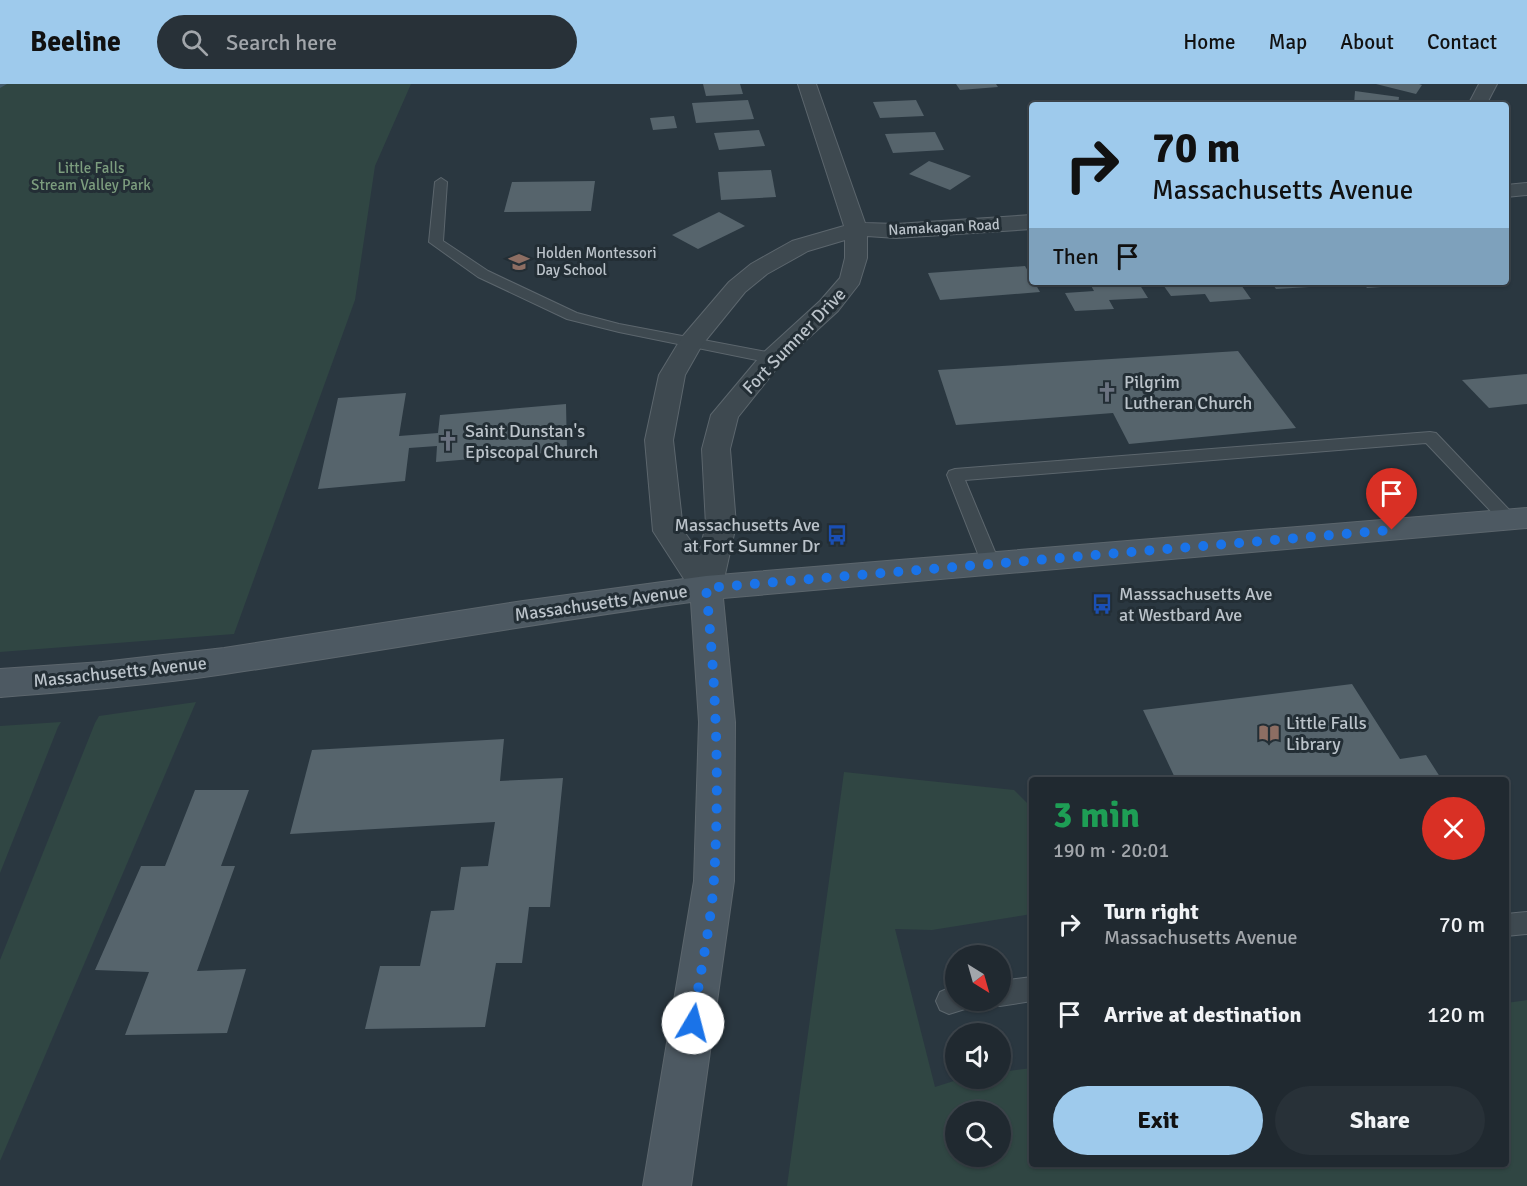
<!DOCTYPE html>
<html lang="en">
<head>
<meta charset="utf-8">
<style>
  :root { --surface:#202930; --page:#283138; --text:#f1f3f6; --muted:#a2a6ab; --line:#3d454c; --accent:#9ecaec }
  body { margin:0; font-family:Signika,sans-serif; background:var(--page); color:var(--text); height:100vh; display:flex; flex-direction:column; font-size:22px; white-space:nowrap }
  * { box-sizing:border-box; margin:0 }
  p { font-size:20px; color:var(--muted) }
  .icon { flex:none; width:33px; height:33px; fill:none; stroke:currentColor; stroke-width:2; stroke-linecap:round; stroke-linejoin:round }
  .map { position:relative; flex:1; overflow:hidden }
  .side { position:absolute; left:1029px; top:693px; width:480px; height:390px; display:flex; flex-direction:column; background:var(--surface); border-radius:6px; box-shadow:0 2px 4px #0004,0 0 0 2px var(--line) }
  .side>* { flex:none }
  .guide { position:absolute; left:1029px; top:18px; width:480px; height:183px; border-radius:6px; box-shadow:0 2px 4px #0004,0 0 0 2px var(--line); background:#9ecaec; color:#111; overflow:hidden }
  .needle { width:39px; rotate:143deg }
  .tools { position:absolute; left:945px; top:861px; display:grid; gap:12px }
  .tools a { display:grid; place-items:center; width:66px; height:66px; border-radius:50%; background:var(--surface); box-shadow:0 2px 4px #0004,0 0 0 2px var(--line); font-size:30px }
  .pin { position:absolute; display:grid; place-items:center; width:51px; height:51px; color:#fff; margin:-62px -26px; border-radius:50% 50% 50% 0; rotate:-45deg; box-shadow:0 0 6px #0007 }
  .pin .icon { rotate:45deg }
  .me { position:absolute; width:66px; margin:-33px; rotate:8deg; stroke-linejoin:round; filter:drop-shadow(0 0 4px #0008) }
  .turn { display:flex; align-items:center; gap:21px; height:126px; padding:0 24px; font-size:27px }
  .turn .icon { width:78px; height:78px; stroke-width:2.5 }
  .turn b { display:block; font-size:42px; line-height:51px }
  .then { display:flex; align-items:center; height:57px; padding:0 24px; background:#0003; gap:12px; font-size:22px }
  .round { display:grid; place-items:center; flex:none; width:63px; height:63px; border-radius:32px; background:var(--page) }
  .summary { display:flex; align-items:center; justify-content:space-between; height:102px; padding:0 24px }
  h1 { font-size:36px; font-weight:800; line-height:45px; color:#1e9e55 }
  .primary-button { display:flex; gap:12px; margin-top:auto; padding:12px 24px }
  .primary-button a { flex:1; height:69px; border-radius:36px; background:var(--accent); color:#111; font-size:24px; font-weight:800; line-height:69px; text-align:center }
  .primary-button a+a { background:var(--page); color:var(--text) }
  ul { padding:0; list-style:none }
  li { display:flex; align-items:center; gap:18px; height:90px; padding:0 24px }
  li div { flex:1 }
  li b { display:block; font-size:22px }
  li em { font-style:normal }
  header { display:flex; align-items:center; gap:36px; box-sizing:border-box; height:84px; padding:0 30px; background:var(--accent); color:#111 }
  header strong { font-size:28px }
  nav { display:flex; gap:33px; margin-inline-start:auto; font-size:21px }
  .search { width:420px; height:54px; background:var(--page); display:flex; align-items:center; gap:15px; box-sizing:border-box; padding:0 21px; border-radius:33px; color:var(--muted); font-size:22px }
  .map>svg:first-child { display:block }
  .green { fill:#304643; fill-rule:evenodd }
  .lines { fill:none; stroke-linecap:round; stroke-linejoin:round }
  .stream { fill:#425866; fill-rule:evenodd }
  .building { fill:#56646c }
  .lane-casing { stroke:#5c666d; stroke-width:2 }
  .street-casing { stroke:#5c666d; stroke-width:2 }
  .secondary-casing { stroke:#5c666d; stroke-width:2 }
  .lane { fill:#3e4950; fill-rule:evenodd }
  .street { fill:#3e4950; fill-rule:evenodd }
  .secondary { fill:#4d5962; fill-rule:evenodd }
  .route { stroke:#1a73e8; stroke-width:10; stroke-dasharray:0 18 }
  .labels { text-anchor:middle; stroke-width:6; stroke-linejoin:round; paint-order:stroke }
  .far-park-label { font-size:15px; fill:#7c9d7e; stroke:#232e35 }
  .far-street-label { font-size:15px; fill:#bbc3ca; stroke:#232e35 }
  .far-poi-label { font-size:15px; fill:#bbc3ca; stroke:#232e35; text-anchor:start }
  .street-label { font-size:18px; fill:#bbc3ca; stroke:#232e35 }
  .poi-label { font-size:18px; fill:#bbc3ca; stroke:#232e35; text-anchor:start }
</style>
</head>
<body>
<header>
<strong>Beeline</strong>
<div class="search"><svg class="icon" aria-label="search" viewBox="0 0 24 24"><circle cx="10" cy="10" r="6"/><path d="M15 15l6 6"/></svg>Search here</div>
<nav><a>Home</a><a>Map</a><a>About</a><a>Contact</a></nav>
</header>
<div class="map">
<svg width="1527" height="1102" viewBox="0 0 1527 1102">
  <rect width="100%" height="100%" fill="#2a3740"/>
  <g class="green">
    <polygon points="0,0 411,0 375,82 355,216 234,550 0,568"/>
    <polygon points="196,618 0,1077 0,876 95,639 99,632"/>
    <polygon points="61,638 58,643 0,789 0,642"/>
    <path d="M844,688L1014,706L1032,724V830L932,846L895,845L935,1003L960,995L1000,994L1001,988L1032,984V1080H1506V919L1527,916V1102H787ZM956,1028H1000V1072H956Z"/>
  </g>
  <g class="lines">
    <polygon class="stream" points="0,0 7,0 0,4"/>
  </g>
  <g class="building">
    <polygon points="703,0 740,0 743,10 706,12"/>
    <polygon points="956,0 996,0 998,3 960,6"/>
    <polygon points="1376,0 1419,0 1422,1 1416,10"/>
    <polygon points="1355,7 1399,13 1398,21 1354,21"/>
    <polygon points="748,16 754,35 696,39 692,19"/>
    <polygon points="916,16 924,32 880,34 873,18"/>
    <polygon points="674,32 677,44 653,46 650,34"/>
    <polygon points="759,46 765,62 719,66 714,49"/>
    <polygon points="935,48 944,66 893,69 885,50"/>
    <polygon points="929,77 971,92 950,106 909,90"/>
    <polygon points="771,86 776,113 721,116 718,88"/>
    <polygon points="595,97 591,127 504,128 512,98"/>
    <polygon points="719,128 745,142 698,165 672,151"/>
    <polygon points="1025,182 1040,208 940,216 928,189"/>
    <polygon points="1089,198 1138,198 1148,214 1109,216 1114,225 1075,227 1065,209 1094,207"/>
    <polygon points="1161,198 1239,198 1251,215 1210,218 1205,210 1171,212"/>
    <polygon points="1271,198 1323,198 1326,202 1276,205"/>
    <polygon points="1362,198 1424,198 1424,200 1367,204"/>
    <polygon points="1238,267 1296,344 1129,360 1113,329 956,341 938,286"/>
    <polygon points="1527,290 1527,320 1489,324 1462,296"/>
    <polygon points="406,309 399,352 438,349 440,331 566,320 567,367 436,378 437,362 409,364 405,397 318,405 338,314"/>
    <polygon points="1352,600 1400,675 1426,671 1442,696 1176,696 1143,626"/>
    <polygon points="504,655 500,697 563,694 550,823 529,823 522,879 496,879 485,943 365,945 380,882 420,882 431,827 454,826 461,783 488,782 495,738 290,750 312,666"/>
    <polygon points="195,706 249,706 221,782 235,782 197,887 246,885 227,949 125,951 149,888 95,886 141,782 165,782"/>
  </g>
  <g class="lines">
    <g class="lane-casing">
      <g id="lane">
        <polygon points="441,94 447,98 443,157 488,187 577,229 619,240 772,269 780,274 772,279 619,248 567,235 478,193 429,158 435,98"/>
        <polygon points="1430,348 1436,349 1515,432 1518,436 1515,440 1503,440 1426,359 965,396 1000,480 997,485 991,487 985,485 982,480 947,391 949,387 955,385"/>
        <polygon points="1527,828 1527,850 1506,852 1506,830"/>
        <polygon points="1032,893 1032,917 1000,922 991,919 990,916 1000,916 1000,897"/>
        <polygon points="949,904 956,904 956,916 968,916 965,925 949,930 940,926 936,917 940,908"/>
      </g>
    </g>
    <g class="street-casing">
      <g id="street">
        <path d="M798,0H816L865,139L896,140L1032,131V145L896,154L867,152V174L859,200L838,227L781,279L738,333L730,365L736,441L722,504L717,512L706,516L695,512L653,447L645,356L659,291L682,253L729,198L751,180L792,157L844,142ZM845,156V174L840,194L820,217L763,269L711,331L702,365L706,441L699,469L683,446L673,356L685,291L702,261L745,208L767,190L808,167Z"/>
        <polygon points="1479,0 1497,0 1486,21 1468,21"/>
        <polygon points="1527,99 1527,111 1506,113 1506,101"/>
      </g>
    </g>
    <g class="secondary-casing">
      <path id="secondary" d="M1527,424V444L723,514L735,638L734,797L691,1102H643L694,797L699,638L691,518C535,539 381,567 225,590C151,601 75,607 0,613V585L102,578L224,564L523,517L706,492Z"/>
    </g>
    <use href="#lane" class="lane"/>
    <use href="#street" class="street"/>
    <use href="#secondary" class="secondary"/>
  </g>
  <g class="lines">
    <path class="route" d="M693,939C699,892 711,843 714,795C720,697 716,602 706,504L1392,446"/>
  </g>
  <defs>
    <g id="school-bare" transform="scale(1.62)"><path d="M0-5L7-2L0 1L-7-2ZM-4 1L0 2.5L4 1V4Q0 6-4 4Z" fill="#8d6e63" stroke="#232e35" stroke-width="2.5" paint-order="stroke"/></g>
    <g id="church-bare" transform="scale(1.62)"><path d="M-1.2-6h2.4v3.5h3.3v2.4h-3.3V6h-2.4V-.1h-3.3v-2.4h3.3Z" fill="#6b7280" stroke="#232e35" stroke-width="2.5" paint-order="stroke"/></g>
    <g id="bus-bare" transform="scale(1.62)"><path d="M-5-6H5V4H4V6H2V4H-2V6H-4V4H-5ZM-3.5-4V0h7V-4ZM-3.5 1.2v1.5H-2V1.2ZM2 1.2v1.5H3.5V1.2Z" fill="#1a4fb4" stroke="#232e35" stroke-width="2.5" paint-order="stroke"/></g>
    <g id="library-bare" transform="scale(1.62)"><path d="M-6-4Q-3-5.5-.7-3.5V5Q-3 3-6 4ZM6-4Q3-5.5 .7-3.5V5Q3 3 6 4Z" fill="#8d6e63" stroke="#232e35" stroke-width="2.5" paint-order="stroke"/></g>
  </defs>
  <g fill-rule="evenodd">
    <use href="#school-bare" x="519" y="178"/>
    <use href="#church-bare" x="1107" y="308"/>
    <use href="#church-bare" x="448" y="357"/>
    <use href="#bus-bare" x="837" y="451"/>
    <use href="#bus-bare" x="1102" y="520"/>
    <use href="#library-bare" x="1269" y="649"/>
  </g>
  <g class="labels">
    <g class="far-park-label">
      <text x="91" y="89">Little Falls<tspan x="91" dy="17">Stream Valley Park</tspan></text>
    </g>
    <g class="far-street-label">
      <text transform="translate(944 143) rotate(-3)" y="5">Namakagan Road</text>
    </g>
    <g class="far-poi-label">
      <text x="536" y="174">Holden Montessori<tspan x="536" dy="17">Day School</tspan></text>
    </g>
    <g class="street-label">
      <text transform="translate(794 257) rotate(-46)" y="6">Fort Sumner Drive</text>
      <text transform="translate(601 519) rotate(-8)" y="6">Massachusetts Avenue</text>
      <text transform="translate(120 588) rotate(-6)" y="6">Massachusetts Avenue</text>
    </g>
    <g class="poi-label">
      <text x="1124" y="304">Pilgrim<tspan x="1124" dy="21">Lutheran Church</tspan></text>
      <text x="465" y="353">Saint Dunstan's<tspan x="465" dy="21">Episcopal Church</tspan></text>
      <text x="820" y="447" text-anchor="end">Massachusetts Ave<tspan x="820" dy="21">at Fort Sumner Dr</tspan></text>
      <text x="1119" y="516">Masssachusetts Ave<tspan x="1119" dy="21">at Westbard Ave</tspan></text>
      <text x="1286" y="645">Little Falls<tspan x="1286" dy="21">Library</tspan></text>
    </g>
  </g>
</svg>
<div class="tools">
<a><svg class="needle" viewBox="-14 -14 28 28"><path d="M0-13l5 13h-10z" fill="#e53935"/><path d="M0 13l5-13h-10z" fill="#a2a6ab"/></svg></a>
<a><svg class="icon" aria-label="sound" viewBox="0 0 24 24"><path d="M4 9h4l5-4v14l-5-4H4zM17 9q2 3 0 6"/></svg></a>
<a><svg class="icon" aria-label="search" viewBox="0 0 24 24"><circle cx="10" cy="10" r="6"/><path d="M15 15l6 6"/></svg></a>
</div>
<div class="pin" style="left:1392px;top:446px;background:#d93025"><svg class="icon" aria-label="arrive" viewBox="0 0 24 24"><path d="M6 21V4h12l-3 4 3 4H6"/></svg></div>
<svg class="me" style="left:693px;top:939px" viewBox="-20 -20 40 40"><circle r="19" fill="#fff"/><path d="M0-13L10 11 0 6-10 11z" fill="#1a73e8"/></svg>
<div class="guide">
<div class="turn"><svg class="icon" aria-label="right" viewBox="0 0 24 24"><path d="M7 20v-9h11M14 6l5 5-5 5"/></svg><div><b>70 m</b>Massachusetts Avenue</div></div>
<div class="then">Then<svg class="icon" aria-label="arrive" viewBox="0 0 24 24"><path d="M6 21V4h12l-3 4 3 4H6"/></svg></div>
</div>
<section class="side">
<div class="summary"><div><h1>3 min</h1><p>190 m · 20:01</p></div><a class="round" style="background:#d93025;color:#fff"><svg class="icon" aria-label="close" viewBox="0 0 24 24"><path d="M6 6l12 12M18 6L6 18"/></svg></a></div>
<ul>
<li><svg class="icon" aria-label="right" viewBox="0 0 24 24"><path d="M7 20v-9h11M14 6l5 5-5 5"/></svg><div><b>Turn right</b><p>Massachusetts Avenue</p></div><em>70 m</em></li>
<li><svg class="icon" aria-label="arrive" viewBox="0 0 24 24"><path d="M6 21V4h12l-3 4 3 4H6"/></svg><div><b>Arrive at destination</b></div><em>120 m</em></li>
</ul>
<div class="primary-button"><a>Exit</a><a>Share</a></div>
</section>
</div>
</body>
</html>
